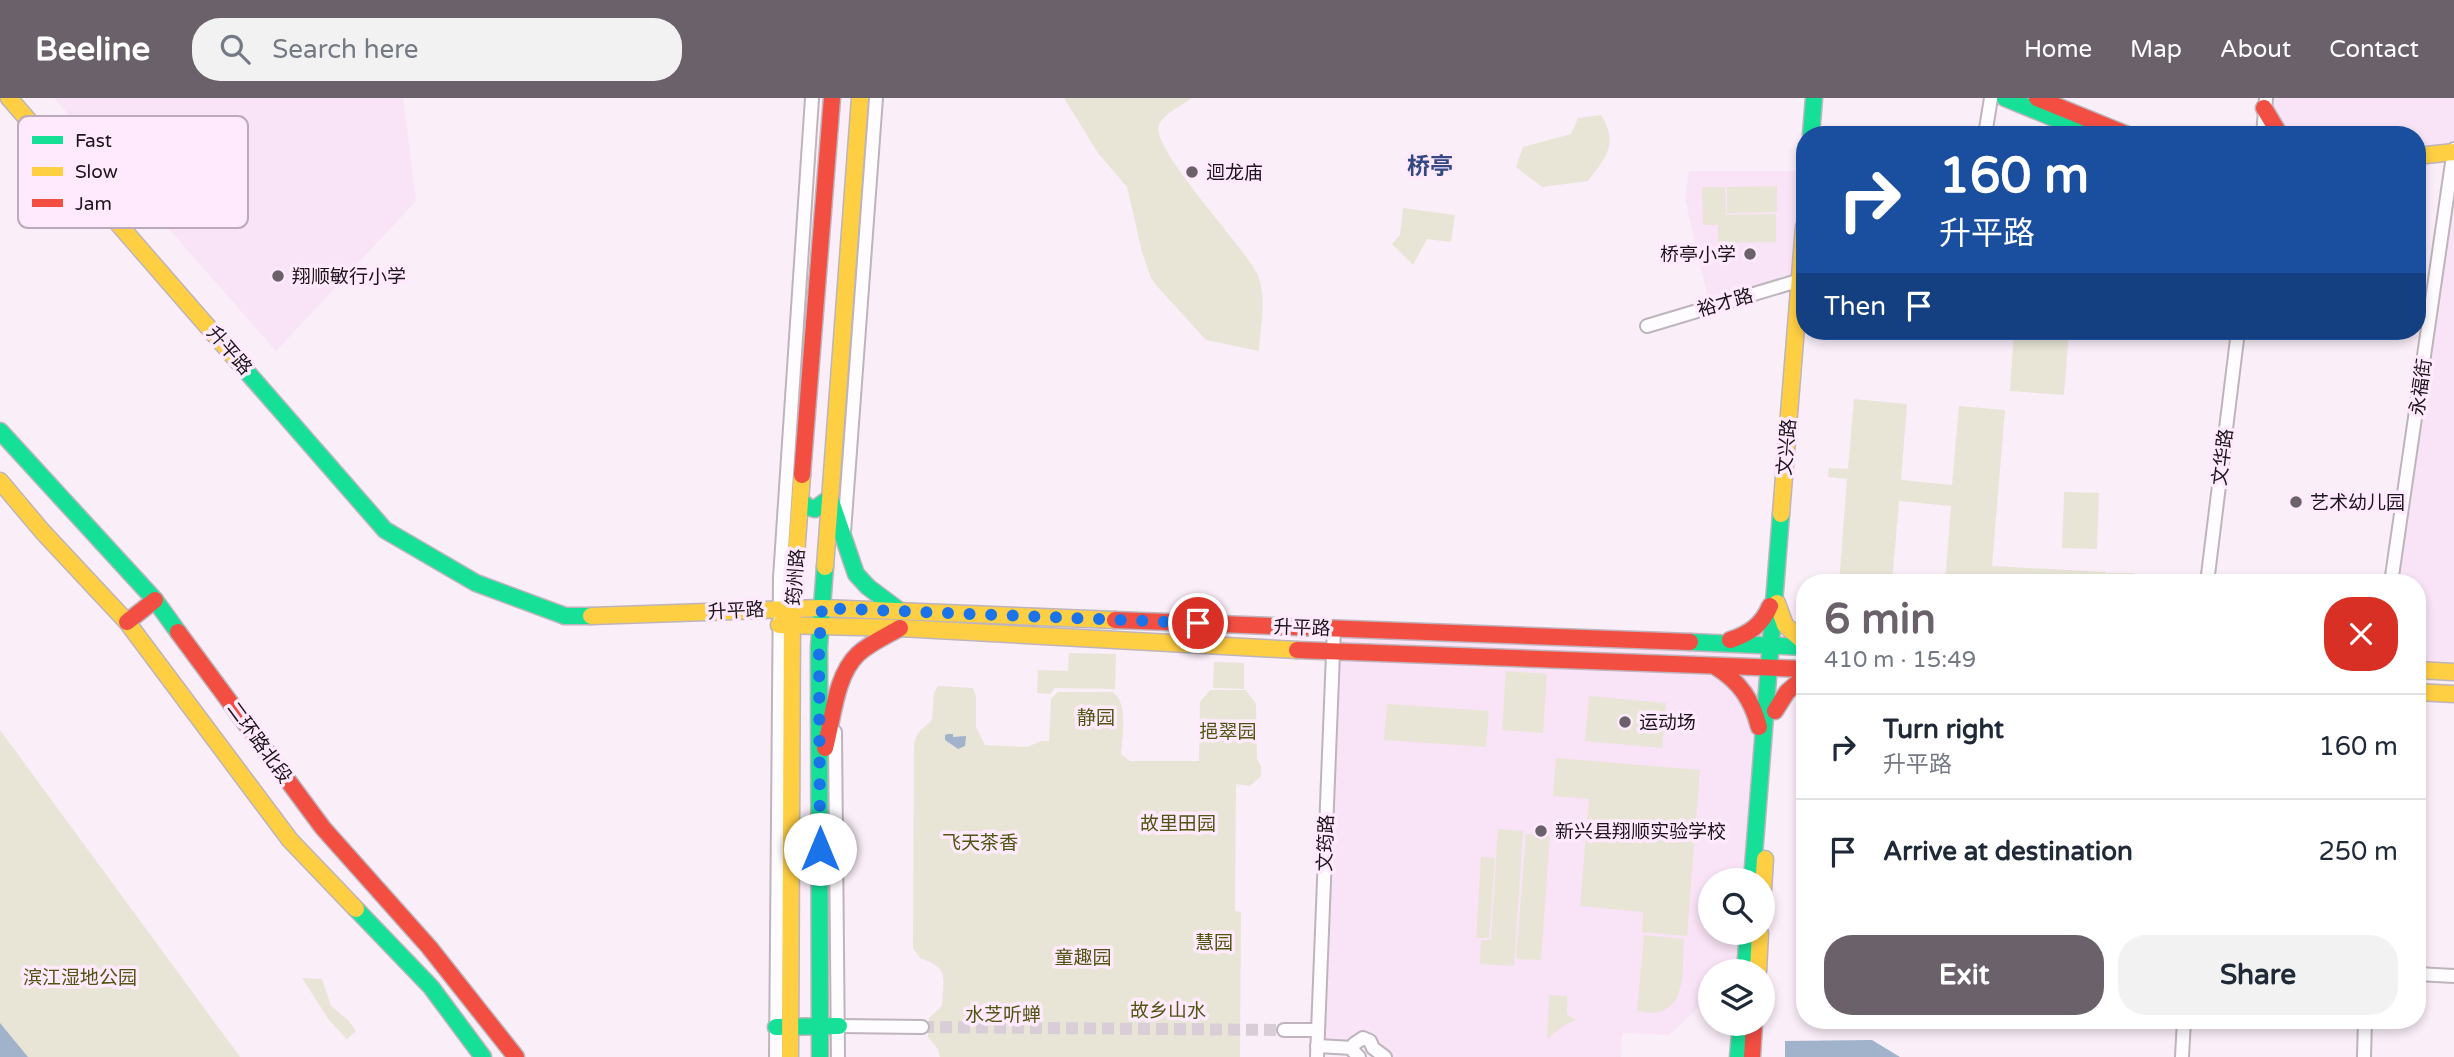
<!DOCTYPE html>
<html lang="en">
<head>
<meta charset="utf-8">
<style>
  :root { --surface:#fff; --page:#f2f2f3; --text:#1f2937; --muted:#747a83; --line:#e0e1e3; --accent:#6b616a }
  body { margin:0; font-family:"Varela Round","Noto Sans SC",sans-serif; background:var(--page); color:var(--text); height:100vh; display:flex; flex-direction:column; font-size:26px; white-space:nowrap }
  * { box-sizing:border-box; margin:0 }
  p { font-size:23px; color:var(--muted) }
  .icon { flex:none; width:38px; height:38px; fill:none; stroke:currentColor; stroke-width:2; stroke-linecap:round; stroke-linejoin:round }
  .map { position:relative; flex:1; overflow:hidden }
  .drawer { position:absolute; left:1796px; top:476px; width:630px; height:455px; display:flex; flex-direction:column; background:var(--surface); border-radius:28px; box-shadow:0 4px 10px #0003 }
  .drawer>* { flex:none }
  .banner { position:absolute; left:1796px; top:28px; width:630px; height:214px; border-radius:28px; box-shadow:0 4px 10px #0003; background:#1a4fa0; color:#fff; overflow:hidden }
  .tools { position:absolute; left:1698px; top:770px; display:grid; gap:14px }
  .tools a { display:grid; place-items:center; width:77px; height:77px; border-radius:50%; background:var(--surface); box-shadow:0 4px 10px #0003; font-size:35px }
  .pin { position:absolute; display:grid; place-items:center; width:60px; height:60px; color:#fff; margin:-30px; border:4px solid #fff; border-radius:50%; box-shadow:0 2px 7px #0007 }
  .me { position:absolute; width:77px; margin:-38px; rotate:0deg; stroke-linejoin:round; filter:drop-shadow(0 0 5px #0008) }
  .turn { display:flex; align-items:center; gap:24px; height:147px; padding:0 28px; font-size:32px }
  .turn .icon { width:91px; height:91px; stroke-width:2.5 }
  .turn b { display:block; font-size:49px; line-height:60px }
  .then { display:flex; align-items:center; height:66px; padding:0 28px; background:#0003; gap:14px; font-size:26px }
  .round { display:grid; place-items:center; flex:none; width:74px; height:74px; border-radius:28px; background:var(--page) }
  .headline { display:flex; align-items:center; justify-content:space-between; height:119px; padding:0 28px }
  h1 { font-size:42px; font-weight:700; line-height:52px; color:var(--accent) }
  .button { display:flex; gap:14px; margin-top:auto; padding:14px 28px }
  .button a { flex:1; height:80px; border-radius:28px; background:var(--accent); color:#fff; font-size:28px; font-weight:700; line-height:80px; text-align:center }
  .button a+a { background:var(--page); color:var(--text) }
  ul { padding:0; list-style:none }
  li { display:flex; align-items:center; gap:21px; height:105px; padding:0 28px; border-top:2px solid var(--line) }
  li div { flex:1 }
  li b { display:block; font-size:26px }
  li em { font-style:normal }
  header { display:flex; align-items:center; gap:42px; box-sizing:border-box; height:98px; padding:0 35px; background:var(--accent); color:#fff }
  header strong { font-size:33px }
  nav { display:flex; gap:38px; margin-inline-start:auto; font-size:24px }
  .search { width:490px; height:63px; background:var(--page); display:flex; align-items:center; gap:18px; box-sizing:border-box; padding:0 24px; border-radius:28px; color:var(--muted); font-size:26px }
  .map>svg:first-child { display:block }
  .built { fill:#f9e3f6 }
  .green { fill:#e8e5d7 }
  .water { fill:#a1b3cb }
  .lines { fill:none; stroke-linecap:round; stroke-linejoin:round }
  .street-tunnel { stroke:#d9cdd7; stroke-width:12; stroke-dasharray:12 6; stroke-linecap:butt }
  .street-casing { stroke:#beb4bc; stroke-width:16 }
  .fast-casing { stroke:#beb4bc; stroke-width:19 }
  .slow-casing { stroke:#beb4bc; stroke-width:19 }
  .jam-casing { stroke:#beb4bc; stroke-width:19 }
  .street { stroke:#fefcfe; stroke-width:12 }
  .fast { stroke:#16e098; stroke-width:16 }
  .slow { stroke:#ffcf43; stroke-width:16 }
  .jam { stroke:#f24e42; stroke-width:16 }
  .route { stroke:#1a73e8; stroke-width:12; stroke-dasharray:0 21.6 }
  .poi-dot { fill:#6b616a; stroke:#feeafc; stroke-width:2.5 }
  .labels { text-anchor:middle; stroke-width:7; stroke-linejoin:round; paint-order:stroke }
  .poi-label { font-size:19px; fill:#1e151d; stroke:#feeafc; text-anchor:start }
  .street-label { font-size:19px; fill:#1e151d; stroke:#feeafc }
  .park-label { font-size:19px; fill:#515512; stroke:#feeafc }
  .quarter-label { font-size:23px; font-weight:bold; fill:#344882; stroke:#feeafc }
  .key { fill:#feeafc; stroke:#bbaab9; stroke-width:2 }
  .key-label { font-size:19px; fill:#1e151d }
</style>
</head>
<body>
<header>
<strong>Beeline</strong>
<div class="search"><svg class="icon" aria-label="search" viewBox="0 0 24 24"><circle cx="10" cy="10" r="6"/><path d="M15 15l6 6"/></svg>Search here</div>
<nav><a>Home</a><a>Map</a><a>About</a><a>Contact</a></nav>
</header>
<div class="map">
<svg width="2454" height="959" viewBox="0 0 2454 959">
  <rect width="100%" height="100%" fill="#faeef8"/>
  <g class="built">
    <polygon points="54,0 403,0 416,103 276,253"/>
    <polygon points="2266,0 2454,0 2454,574 2417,572 2417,485 2391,485 2452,60 2417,63 2417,37 2277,37"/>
    <polygon points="1689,73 1804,73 1804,129 1800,182 1710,209 1685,101"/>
    <polygon points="1334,530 1771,547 1752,782 1710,782 1710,835 1748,835 1745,873 1710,873 1710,899 1669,937 1622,935 1621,959 1385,959 1373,950 1317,948"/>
  </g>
  <g class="green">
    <path d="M1064,0H1192C1183,7 1163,16 1159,27C1150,51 1245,148 1258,178C1267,200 1260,231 1259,253L1206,242L1156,187L1151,180L1142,154L1127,89L1098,55Z"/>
    <path d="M1601,17C1619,46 1606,59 1588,83L1542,89L1516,69L1523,49L1571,36L1578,20Z"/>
    <polygon points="1777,88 1777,114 1727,115 1727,89"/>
    <polygon points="1702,89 1725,89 1726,117 1776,116 1776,144 1718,145 1718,127 1703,127"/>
    <polygon points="1403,110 1455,117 1451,144 1427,141 1413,167 1392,146 1400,137"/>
    <polygon points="2014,233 2069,233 2064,297 2010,293"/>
    <polygon points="1854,301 1907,306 1901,382 1952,387 1959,308 2005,312 1992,468 2106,474 2106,485 1945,485 1951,408 1899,403 1892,485 1839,485 1847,381 1828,379 1829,370 1848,371"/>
    <polygon points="2064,394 2099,395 2097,451 2062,450"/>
    <rect x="2107" y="475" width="27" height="10"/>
    <polygon points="1069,555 1116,556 1115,591 1055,590 1050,596 1037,595 1038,572 1068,573"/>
    <polygon points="1214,564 1244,565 1244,591 1213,590"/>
    <polygon points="1506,573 1547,576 1543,635 1502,632"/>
    <path d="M938,588L973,590L976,598V629L985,647L1027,649L1041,643H1049L1051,601L1058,594H1113C1129,607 1122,638 1121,656L1130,663H1199L1200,604L1210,592H1246L1256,606L1257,661L1261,668V678L1250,688L1236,686L1235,813L1241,814L1240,959H940L938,951L928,939L929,920L942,908C943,879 950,870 920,860L913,850L914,645L918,635L932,622L934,595Z"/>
    <polygon points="1589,598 1666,605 1662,650 1585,643"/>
    <polygon points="1387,606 1489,613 1486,649 1384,642"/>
    <polygon points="0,632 240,959 0,959"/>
    <polygon points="1556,660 1700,672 1687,838 1642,834 1643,814 1580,808 1589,701 1553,698"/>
    <polygon points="1498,731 1523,733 1514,868 1480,866 1481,842 1491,842"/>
    <polygon points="1526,736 1550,738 1541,862 1516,861"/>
    <polygon points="1481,759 1495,760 1489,840 1476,840"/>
    <path d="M1644,837L1684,841C1682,864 1688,906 1659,914C1653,916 1644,914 1637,913Z"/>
    <polygon points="302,880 322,881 331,908 348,922 356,933 347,941 329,922"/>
    <polygon points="1549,897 1567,898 1567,916 1576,922 1566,926 1547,941"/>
  </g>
  <g class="water">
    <polygon points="948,636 953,636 953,639 966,638 965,648 958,651 945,642 945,637"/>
    <polygon points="0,925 28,959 0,959"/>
    <polygon points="1872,942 1900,959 1785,959 1785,943"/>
  </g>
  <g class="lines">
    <polyline class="street-tunnel" points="922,929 1284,932"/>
    <g class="street-casing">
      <g id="street">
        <polyline points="1985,37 1991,0"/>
        <polyline points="2263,37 2266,0"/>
        <polyline points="1647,228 1804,181"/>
        <polyline points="844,434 876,0"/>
        <polyline points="2207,485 2238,233"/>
        <polyline points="2391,485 2454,51"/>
        <polyline points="835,634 838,959"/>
        <polyline points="2417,876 2454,878"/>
        <polyline points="839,928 922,929"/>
        <polyline points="1284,932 1318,932"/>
        <polyline points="1317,948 1353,950"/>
        <polyline points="776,959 780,480 812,0"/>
        <polyline points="1317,959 1334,530"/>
        <polyline points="1359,959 1353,953 1354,946 1363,940 1370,943 1373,950 1385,959"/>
        <polyline points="2182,959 2184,922"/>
        <polyline points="2364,959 2365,922"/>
      </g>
    </g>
    <g class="fast-casing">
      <g id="fast">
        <polyline points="2005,0 2095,37"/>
        <polyline points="1811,37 1814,0"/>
        <polyline points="234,259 385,432 476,485 565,518 591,518"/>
        <polyline points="0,333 155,502 178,534"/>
        <polyline points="800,402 808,409 815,411 830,400 856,476 868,489 900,513"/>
        <polyline points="1690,544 1804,549"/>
        <polyline points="1752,782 1781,416"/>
        <polyline points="356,811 431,889 483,959"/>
        <polyline points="1745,873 1748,835"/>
        <polyline points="776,929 839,928"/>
        <polyline points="820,959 819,549 825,469"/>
        <polyline points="1738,959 1741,926"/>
      </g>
    </g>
    <g class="slow-casing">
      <g id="slow">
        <polyline points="9,0 234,259"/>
        <polyline points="2417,58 2454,54"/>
        <polyline points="0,383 42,433 127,524 290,742 356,811"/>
        <polyline points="1781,416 1804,129"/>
        <polyline points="825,469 860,0"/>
        <polyline points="1777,505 1785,527 1804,544"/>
        <polyline points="591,518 822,510 1115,522"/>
        <polyline points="779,527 900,530 1297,552"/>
        <polyline points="2417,572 2454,574"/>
        <polyline points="2417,594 2454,596"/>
        <polyline points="1762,806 1765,761"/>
        <polyline points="1758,873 1760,835"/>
        <polyline points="790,959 792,510 802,377"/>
      </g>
    </g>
    <g class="jam-casing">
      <g id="jam">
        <polyline points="2037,0 2128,37"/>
        <polyline points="2264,10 2280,37"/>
        <polyline points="802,377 832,0"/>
        <polyline points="1115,522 1690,544"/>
        <polyline points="127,524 155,502"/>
        <polyline points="178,534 323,730 429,849 516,959"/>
        <path d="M1730,542C1749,536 1762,527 1770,508"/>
        <polyline points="1297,552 1804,571"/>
        <path d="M1716,569C1740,584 1752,602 1759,629"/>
        <polyline points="1775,613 1787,594 1804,579"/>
        <path d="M825,650C833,621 835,578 858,556C870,545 886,538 900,530"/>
        <polyline points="1752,959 1754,926"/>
      </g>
    </g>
    <use href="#street" class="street"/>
    <use href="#fast" class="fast"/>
    <use href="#slow" class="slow"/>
    <use href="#jam" class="jam"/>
  </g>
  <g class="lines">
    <polyline class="route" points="820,751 819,549 822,510 1198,525"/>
  </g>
  <g class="poi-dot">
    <circle cx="1192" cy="74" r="7"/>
    <circle cx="1750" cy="156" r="7"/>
    <circle cx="278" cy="178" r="7"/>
    <circle cx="2296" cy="404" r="7"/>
    <circle cx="1625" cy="624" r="7"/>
    <circle cx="1541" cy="733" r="7"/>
  </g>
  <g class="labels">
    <g class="poi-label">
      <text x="1206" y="81">迴龙庙</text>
      <text x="1736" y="163" text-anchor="end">桥亭小学</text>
      <text x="292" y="185">翔顺敏行小学</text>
      <text x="2310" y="411">艺术幼儿园</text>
      <text x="1639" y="631">运动场</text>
      <text x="1555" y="740">新兴县翔顺实验学校</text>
    </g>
    <g class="street-label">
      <text transform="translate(1725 204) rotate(-16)" y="7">裕才路</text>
      <text transform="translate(230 252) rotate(49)" y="7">升平路</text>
      <text transform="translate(2420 289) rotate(-82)" y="7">永福街</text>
      <text transform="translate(1786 349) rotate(-85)" y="7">文兴路</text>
      <text transform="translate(2222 359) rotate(-83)" y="7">文华路</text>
      <text transform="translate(795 479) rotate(-86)" y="7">筠州路</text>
      <text transform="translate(736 512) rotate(-3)" y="7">升平路</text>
      <text transform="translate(1302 529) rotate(2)" y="7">升平路</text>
      <text transform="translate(260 644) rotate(54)" y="7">二环路北段</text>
      <text transform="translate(1325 745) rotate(-88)" y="7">文筠路</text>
    </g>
    <g class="park-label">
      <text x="1096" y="626">静园</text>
      <text x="1228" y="640">挹翠园</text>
      <text x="1178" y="732">故里田园</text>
      <text x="980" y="751">飞天茶香</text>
      <text x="1214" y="851">慧园</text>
      <text x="1083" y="866">童趣园</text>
      <text x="80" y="886">滨江湿地公园</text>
      <text x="1168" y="919">故乡山水</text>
      <text x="1003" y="923">水芝听蝉</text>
    </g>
    <g class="quarter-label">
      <text x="1430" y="76">桥亭</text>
    </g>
  </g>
  <rect x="18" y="18" width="230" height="112" rx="10" class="key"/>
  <rect x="32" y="38" width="31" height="8" fill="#16e098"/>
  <rect x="32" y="69" width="31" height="9" fill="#ffcf43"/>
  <rect x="32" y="101" width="31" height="8" fill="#f24e42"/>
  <g class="key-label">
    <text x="75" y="49">Fast</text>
    <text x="75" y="80">Slow</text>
    <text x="75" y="112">Jam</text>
  </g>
</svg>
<div class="tools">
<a><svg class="icon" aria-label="search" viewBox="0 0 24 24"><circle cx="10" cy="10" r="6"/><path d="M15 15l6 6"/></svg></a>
<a><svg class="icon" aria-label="layers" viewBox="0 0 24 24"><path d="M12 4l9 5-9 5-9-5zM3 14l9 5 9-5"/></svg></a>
</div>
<div class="pin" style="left:1198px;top:525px;background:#d93025"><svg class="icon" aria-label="arrive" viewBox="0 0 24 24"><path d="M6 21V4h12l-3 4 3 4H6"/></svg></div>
<svg class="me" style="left:820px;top:751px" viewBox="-20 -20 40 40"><circle r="19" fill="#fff"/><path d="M0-13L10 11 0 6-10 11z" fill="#1a73e8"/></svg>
<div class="banner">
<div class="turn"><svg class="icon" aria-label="right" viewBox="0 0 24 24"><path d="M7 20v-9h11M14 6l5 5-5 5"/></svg><div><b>160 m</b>升平路</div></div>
<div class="then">Then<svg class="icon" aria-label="arrive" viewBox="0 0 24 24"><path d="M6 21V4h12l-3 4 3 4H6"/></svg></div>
</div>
<section class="drawer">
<div class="headline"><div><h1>6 min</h1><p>410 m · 15:49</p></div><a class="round" style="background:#d93025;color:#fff"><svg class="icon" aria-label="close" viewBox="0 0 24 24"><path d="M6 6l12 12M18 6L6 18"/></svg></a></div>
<ul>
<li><svg class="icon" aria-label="right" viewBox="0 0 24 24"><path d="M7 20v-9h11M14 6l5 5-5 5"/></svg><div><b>Turn right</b><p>升平路</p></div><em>160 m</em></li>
<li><svg class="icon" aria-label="arrive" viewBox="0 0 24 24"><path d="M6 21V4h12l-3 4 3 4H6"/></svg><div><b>Arrive at destination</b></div><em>250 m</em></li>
</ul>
<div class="button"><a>Exit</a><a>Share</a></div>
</section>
</div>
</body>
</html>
